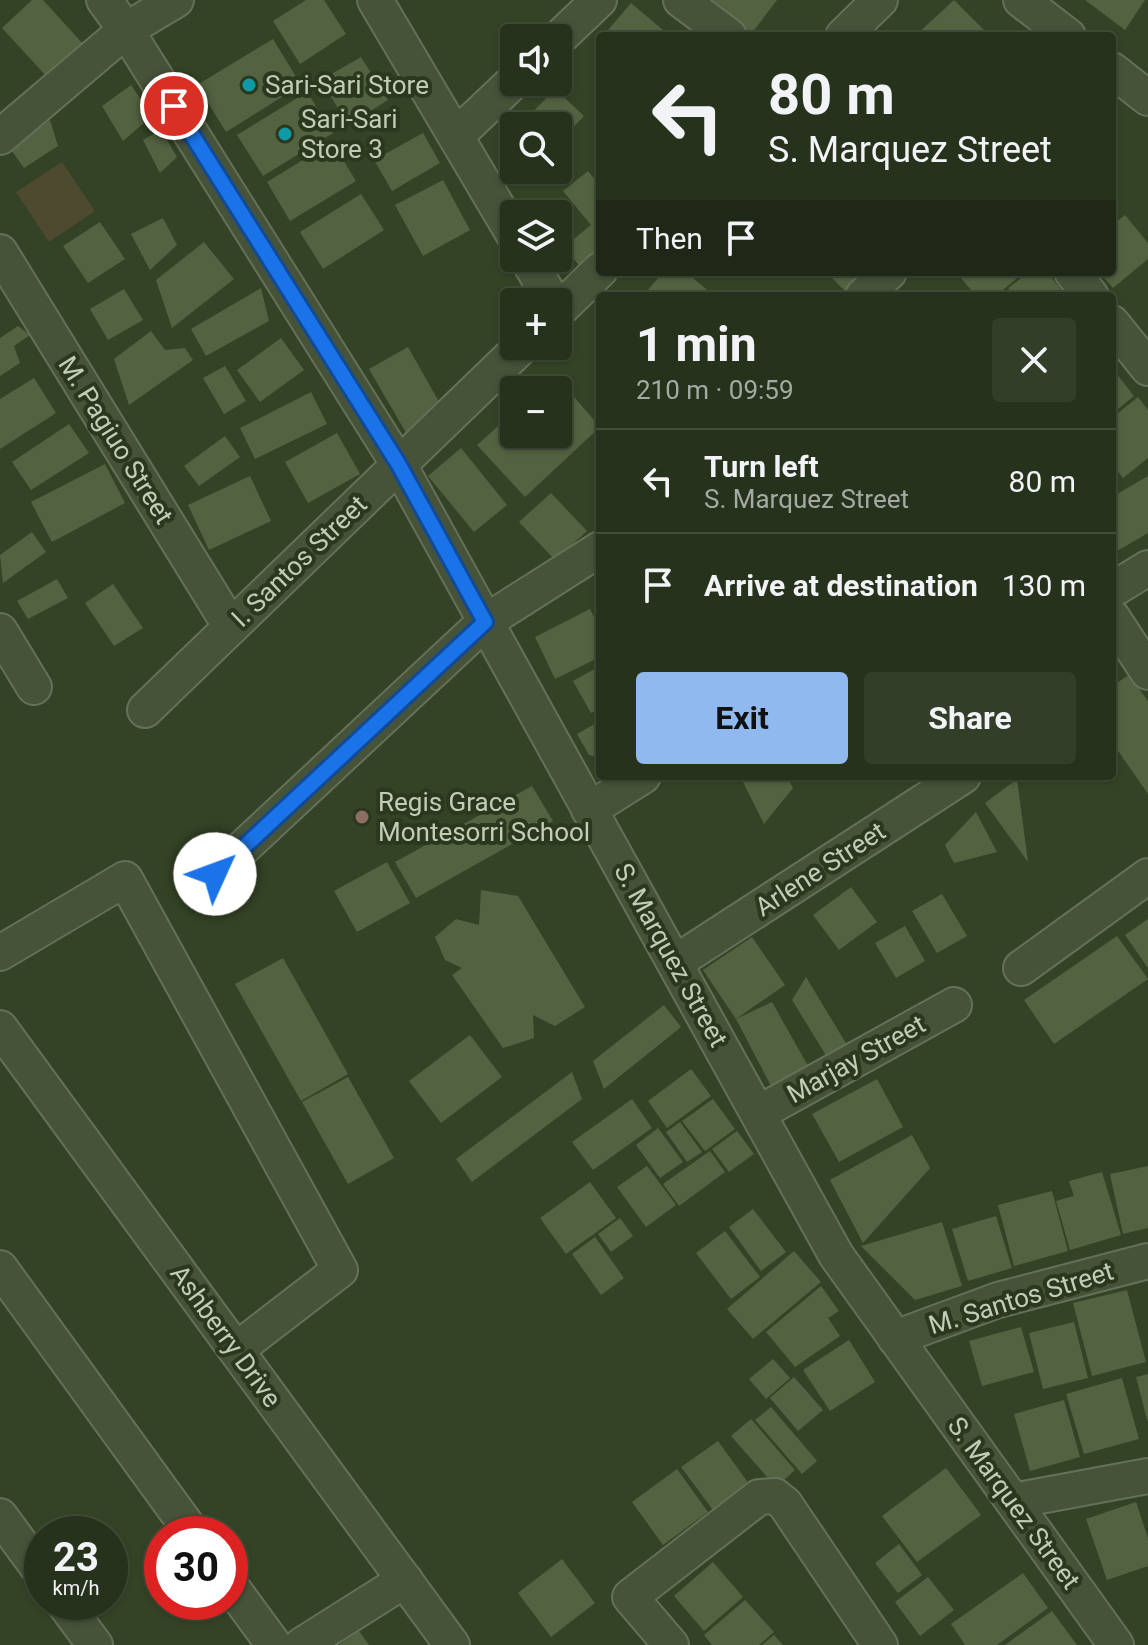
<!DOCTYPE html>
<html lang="en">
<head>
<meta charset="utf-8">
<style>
  :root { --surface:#27321c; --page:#333e29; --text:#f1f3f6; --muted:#a4aaa3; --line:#434d3b; --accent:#90b9f0 }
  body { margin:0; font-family:Roboto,sans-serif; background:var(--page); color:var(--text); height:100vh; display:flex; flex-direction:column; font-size:30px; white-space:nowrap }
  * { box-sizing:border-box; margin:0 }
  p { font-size:26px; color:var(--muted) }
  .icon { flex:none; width:44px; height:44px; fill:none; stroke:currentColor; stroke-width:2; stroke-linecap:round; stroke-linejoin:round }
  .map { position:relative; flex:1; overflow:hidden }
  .sheet { position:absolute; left:596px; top:292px; width:520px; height:488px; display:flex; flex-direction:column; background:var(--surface); border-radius:8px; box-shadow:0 2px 6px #0004,0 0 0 2px var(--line) }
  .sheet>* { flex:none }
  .hud { position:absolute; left:596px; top:32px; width:520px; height:244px; border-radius:8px; box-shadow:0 2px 6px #0004,0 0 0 2px var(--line); background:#27321c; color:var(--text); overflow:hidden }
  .buttons { position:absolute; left:500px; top:24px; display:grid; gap:16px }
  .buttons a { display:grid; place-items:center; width:72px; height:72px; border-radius:8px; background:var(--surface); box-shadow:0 2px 6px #0004,0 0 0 2px var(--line); font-size:40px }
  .speed { position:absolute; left:24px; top:1516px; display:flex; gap:16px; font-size:40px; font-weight:700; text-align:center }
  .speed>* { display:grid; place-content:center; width:104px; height:104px; border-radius:50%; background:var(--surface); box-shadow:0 2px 6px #0004,0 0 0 2px var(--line); line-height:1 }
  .speed small { font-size:20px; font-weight:400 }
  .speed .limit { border:12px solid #d22; background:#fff; color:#111 }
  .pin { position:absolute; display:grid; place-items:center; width:68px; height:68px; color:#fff; margin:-34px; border:4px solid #fff; border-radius:50%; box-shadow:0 2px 8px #0007 }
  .me { position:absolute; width:88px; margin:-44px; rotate:47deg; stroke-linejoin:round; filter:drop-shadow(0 0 6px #0008) }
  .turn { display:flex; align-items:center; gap:28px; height:168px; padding:0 40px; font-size:36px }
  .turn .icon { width:104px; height:104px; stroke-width:2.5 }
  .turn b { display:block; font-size:56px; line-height:68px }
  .then { display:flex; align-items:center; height:76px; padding:0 40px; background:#0003; gap:16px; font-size:30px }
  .round { display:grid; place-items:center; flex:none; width:84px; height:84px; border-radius:8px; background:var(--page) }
  .head { display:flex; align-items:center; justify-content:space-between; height:136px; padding:0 40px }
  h1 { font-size:48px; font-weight:700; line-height:60px }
  .action { display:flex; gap:16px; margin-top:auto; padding:16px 40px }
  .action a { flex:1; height:92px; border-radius:8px; background:var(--accent); color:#111; font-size:32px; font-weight:700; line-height:92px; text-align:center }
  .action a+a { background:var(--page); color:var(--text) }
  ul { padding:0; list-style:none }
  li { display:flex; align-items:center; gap:24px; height:104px; padding:0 40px; border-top:2px solid var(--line) }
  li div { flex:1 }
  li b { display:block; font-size:30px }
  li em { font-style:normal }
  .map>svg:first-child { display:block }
  .green { fill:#4e4a2f }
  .building { fill:#536241 }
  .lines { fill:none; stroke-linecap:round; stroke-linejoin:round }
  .minor-casing { stroke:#647058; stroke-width:38 }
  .minor { stroke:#465339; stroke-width:34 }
  .route-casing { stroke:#114b97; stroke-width:20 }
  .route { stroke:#1a73e8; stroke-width:14 }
  .culture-dot { fill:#0f9aa8; stroke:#2b381e; stroke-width:3 }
  .education-dot { fill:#8d6e63; stroke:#2b381e; stroke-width:3 }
  .labels { text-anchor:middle; stroke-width:8; stroke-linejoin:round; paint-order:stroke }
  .poi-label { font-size:26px; fill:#c1cdb7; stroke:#2b381e; text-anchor:start }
  .street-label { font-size:26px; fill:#c1cdb7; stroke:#2b381e }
</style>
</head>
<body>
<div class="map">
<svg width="1148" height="1645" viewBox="0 0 1148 1645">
  <rect width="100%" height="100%" fill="#344325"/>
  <polygon class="green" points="62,162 95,211 49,242 16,192"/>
  <g class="building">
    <polygon points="32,0 43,0 84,45 48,78 2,28"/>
    <polygon points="306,0 324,0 346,34 300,64 273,21"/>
    <polygon points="708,0 777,0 752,33"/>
    <polygon points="954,0 990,36 915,36"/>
    <polygon points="1085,0 1145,0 1125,30"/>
    <polygon points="631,3 670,36 603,36"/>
    <polygon points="273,39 301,85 226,132 197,85"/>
    <polygon points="361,57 388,100 348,125 321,80"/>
    <polygon points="131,85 152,116 123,141 102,106"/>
    <polygon points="555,89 584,116 558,143 558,126 535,126 527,118"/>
    <polygon points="307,92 333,133 263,176 237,135"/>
    <polygon points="50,120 58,146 24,168 9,147"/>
    <polygon points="161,130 177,157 160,173 143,140"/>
    <polygon points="423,133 440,163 392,191 374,160"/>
    <polygon points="332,142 356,181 290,221 267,182"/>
    <polygon points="588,171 600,186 600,255 582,269 564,247 591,225 563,191"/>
    <polygon points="443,180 470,230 423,256 395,205"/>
    <polygon points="361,194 384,230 323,269 300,232"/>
    <polygon points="1125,215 1148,243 1148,259 1113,288 1099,272 1112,272 1112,225"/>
    <polygon points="163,218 177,245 150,270 131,234"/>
    <polygon points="100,222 125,259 88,283 63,246"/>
    <polygon points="204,242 234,279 172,328 156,280"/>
    <polygon points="663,272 686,272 712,294 643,296"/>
    <polygon points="826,272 870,272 848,294"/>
    <polygon points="956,272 1024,272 996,296 976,296"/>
    <polygon points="1029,272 1047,272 1066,296 1015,296 1008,288"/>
    <polygon points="261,288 269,321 206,356 191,329"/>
    <polygon points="124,289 143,320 108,340 90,309"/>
    <polygon points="18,326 30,335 14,346 20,363 0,376 0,338"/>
    <polygon points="151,331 165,350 185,348 193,360 129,405 114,359"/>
    <polygon points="281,338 304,370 260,402 237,370"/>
    <polygon points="408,347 438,400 409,438 369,369"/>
    <polygon points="225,366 246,401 224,414 203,378"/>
    <polygon points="1112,368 1134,396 1112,414"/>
    <polygon points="556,376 600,427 525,497 477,445 514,412 514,434 558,434 558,390 539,390"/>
    <polygon points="34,378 56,413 0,449 0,399"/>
    <polygon points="311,392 327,424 255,459 240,428"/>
    <polygon points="1138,397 1148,410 1148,458 1123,478 1112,464 1112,418"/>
    <polygon points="69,424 89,453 31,490 12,462"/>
    <polygon points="337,433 360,474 308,503 285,462"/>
    <polygon points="225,436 240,457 199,486 184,466"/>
    <polygon points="461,448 507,505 474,532 428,476"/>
    <polygon points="105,464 125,503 52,542 31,502"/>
    <polygon points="250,476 271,521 209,550 188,505"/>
    <polygon points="1148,476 1148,533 1112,554 1112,497"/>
    <polygon points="551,493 587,531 555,560 519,522"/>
    <polygon points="32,532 46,552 3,583 0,555"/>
    <polygon points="57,579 68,598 28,619 17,601"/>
    <polygon points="113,584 143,628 114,646 85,603"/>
    <polygon points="590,609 600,629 600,657 555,679 535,637"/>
    <polygon points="600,666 600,708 591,713 573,681"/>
    <polygon points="1129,675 1148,701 1148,794 1112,742 1112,686"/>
    <polygon points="600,721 600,758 589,755 577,734"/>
    <polygon points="740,776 787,776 793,788 764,824"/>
    <polygon points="1017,779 1028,862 985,803"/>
    <polygon points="532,786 553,821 416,898 395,862"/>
    <polygon points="976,812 997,852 954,863 945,845"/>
    <polygon points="387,862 410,903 357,932 334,891"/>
    <polygon points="851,887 877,922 839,950 813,915"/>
    <polygon points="481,890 518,896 585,1007 555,1026 533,1015 534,1038 503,1048 452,975 462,968 445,960 435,937 456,919 479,925"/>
    <polygon points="942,894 967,936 937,953 912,911"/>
    <polygon points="1148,919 1148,968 1125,935"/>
    <polygon points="905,926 925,961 896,978 875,943"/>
    <polygon points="1117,936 1148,979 1054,1044 1024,1000"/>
    <polygon points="752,937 785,985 736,1019 772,1002 808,1066 771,1086 736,1019 703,970"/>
    <polygon points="283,958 348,1074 301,1101 235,984"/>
    <polygon points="806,977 847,1045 827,1057 792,1000"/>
    <polygon points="664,1005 681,1027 604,1089 593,1061"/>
    <polygon points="470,1035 502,1077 441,1123 409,1081"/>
    <polygon points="691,1069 711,1096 667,1128 648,1101"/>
    <polygon points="572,1072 582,1099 472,1182 456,1159"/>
    <polygon points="348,1077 394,1158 348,1184 302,1102"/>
    <polygon points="877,1079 903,1127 839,1162 812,1114"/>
    <polygon points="632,1099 652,1128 593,1170 572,1142"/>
    <polygon points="713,1099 735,1129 705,1151 682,1121"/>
    <polygon points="680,1122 702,1152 687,1162 666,1132"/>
    <polygon points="658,1128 683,1162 660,1178 636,1145"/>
    <polygon points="737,1131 754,1154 729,1172 712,1149"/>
    <polygon points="912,1135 930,1168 863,1243 830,1180"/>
    <polygon points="710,1151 725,1172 679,1206 663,1184"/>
    <polygon points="647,1166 676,1205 646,1227 617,1187"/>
    <polygon points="1148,1166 1148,1228 1123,1234 1110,1174"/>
    <polygon points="1102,1172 1121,1235 1070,1250 1056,1201 1074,1196 1069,1181"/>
    <polygon points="590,1182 616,1218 566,1254 540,1218"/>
    <polygon points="1052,1191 1068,1251 1014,1266 998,1205"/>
    <polygon points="753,1209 786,1252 761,1271 729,1227"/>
    <polygon points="996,1216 1012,1268 968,1281 952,1229"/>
    <polygon points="620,1218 633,1236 611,1252 598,1234"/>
    <polygon points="942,1222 962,1286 915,1300 861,1246"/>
    <polygon points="725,1231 760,1277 731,1299 696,1253"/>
    <polygon points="595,1237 624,1278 601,1295 572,1254"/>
    <polygon points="794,1251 821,1282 753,1339 727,1309"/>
    <polygon points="821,1286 839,1311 828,1318 840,1336 795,1367 766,1332"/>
    <polygon points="1127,1290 1146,1362 1092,1376 1073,1303"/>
    <polygon points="1074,1322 1088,1378 1043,1389 1029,1333"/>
    <polygon points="1021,1327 1034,1372 982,1386 969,1341"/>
    <polygon points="849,1340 875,1382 830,1411 803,1370"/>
    <polygon points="773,1359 790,1378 766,1399 749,1379"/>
    <polygon points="1148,1374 1148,1420 1147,1420 1136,1377"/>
    <polygon points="794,1377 823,1410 798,1431 770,1398"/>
    <polygon points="1122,1378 1139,1439 1084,1454 1066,1394"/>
    <polygon points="1064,1400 1080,1457 1030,1471 1014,1414"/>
    <polygon points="771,1407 817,1461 802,1474 755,1420"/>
    <polygon points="751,1419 795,1470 776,1487 731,1436"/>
    <polygon points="718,1441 749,1484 713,1510 681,1467"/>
    <polygon points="946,1468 981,1515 917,1562 882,1516"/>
    <polygon points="677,1469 708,1512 663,1545 632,1502"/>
    <polygon points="1136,1502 1148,1538 1148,1566 1107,1580 1086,1519"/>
    <polygon points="899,1544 922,1575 898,1593 875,1563"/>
    <polygon points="562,1559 595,1603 551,1637 518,1593"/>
    <polygon points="713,1562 743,1597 704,1631 674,1596"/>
    <polygon points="1023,1573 1048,1608 997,1645 965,1645 951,1624"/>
    <polygon points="928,1577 954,1610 920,1636 895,1602"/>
    <polygon points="745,1600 774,1632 759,1645 712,1645 704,1635"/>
    <polygon points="1052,1611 1077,1645 1005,1645"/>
    <polygon points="359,1631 369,1645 339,1645"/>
    <polygon points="774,1635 783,1645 762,1645"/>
  </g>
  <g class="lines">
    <g class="minor-casing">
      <g id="minor">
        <polyline points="104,0 126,30 399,465 836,1255 1116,1645"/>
        <polyline points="375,0 514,235"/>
        <polyline points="681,0 729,36"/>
        <polyline points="1021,0 1068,36"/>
        <polyline points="843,36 880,0"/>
        <polyline points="558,39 599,0"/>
        <polyline points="1112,70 1148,98"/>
        <polyline points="456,136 514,81"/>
        <polyline points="0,137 126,30 176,0"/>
        <polyline points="0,252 231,627"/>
        <polyline points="527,258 553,302"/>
        <polyline points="1072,272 1091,296"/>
        <polyline points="863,296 889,272"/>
        <polyline points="558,311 600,270"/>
        <polyline points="1112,323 1148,368"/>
        <polyline points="1112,590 1148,568"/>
        <polyline points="1112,617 1148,672"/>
        <polyline points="0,631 34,687"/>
        <polyline points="145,710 522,346"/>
        <polyline points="589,810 643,776"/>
        <polyline points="215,874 485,622 600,549"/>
        <polyline points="0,953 125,879 340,1270 236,1350"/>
        <polyline points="676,962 963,776"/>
        <polyline points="1021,968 1148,876"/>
        <polyline points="0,1028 452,1645"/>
        <polyline points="759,1113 954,1005"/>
        <polyline points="0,1268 193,1534"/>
        <polyline points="895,1338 998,1300 1148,1261"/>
        <polyline points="1013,1501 1148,1476"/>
        <polyline points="0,1516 42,1573"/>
        <polyline points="230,1585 274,1645"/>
        <polyline points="63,1602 95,1645"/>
        <polyline points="302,1645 405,1580"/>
        <polyline points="671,1645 630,1597 759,1497 775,1496 785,1504 880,1645"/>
      </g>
    </g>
    <use href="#minor" class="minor"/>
  </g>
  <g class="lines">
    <g class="route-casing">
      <polyline id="route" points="174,106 399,465 485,622 215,874"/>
    </g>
    <use href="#route" class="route"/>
  </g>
  <g class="culture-dot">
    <circle cx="249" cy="85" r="8"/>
    <circle cx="285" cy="134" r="8"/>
  </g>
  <circle class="education-dot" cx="362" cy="817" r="8"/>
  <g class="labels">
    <g class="poi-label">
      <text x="265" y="94">Sari-Sari Store</text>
      <text x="301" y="128">Sari-Sari<tspan x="301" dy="30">Store 3</tspan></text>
      <text x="378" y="811">Regis Grace<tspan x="378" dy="30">Montesorri School</tspan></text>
    </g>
    <g class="street-label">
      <text transform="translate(116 440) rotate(58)" y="9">M. Pagiuo Street</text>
      <text transform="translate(299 561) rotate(-44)" y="9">I. Santos Street</text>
      <text transform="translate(820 869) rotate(-33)" y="9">Arlene Street</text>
      <text transform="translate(671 955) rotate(61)" y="9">S. Marquez Street</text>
      <text transform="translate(856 1059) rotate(-29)" y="9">Marjay Street</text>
      <text transform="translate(1021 1298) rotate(-17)" y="9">M. Santos Street</text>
      <text transform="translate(226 1336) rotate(54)" y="9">Ashberry Drive</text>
      <text transform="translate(1014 1503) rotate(54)" y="9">S. Marquez Street</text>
    </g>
  </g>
</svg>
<div class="buttons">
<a><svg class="icon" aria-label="sound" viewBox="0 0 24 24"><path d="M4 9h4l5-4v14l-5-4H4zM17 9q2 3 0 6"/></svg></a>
<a><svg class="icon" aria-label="search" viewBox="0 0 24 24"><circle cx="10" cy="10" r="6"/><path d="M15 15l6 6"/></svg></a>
<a><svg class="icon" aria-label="layers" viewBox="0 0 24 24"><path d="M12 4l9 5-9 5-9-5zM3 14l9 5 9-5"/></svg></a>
<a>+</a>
<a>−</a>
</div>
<div class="speed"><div>23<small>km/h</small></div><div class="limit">30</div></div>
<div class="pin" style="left:174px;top:106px;background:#d93025"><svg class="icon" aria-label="arrive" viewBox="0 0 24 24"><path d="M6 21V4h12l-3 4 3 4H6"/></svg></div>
<svg class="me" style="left:215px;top:874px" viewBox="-20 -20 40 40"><circle r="19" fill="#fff"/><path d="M0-13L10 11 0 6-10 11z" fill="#1a73e8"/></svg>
<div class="hud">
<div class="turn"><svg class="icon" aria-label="left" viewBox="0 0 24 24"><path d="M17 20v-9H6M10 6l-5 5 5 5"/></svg><div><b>80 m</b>S. Marquez Street</div></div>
<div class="then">Then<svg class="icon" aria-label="arrive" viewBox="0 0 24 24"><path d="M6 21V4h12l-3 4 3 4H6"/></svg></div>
</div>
<section class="sheet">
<div class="head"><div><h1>1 min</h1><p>210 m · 09:59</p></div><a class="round"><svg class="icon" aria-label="close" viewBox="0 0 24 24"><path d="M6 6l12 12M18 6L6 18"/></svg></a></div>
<ul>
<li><svg class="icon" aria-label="left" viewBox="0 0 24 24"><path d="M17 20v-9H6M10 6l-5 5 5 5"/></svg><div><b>Turn left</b><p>S. Marquez Street</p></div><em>80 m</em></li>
<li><svg class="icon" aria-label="arrive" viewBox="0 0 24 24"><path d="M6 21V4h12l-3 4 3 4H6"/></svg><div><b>Arrive at destination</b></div><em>130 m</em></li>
</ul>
<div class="action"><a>Exit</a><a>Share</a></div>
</section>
</div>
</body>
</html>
